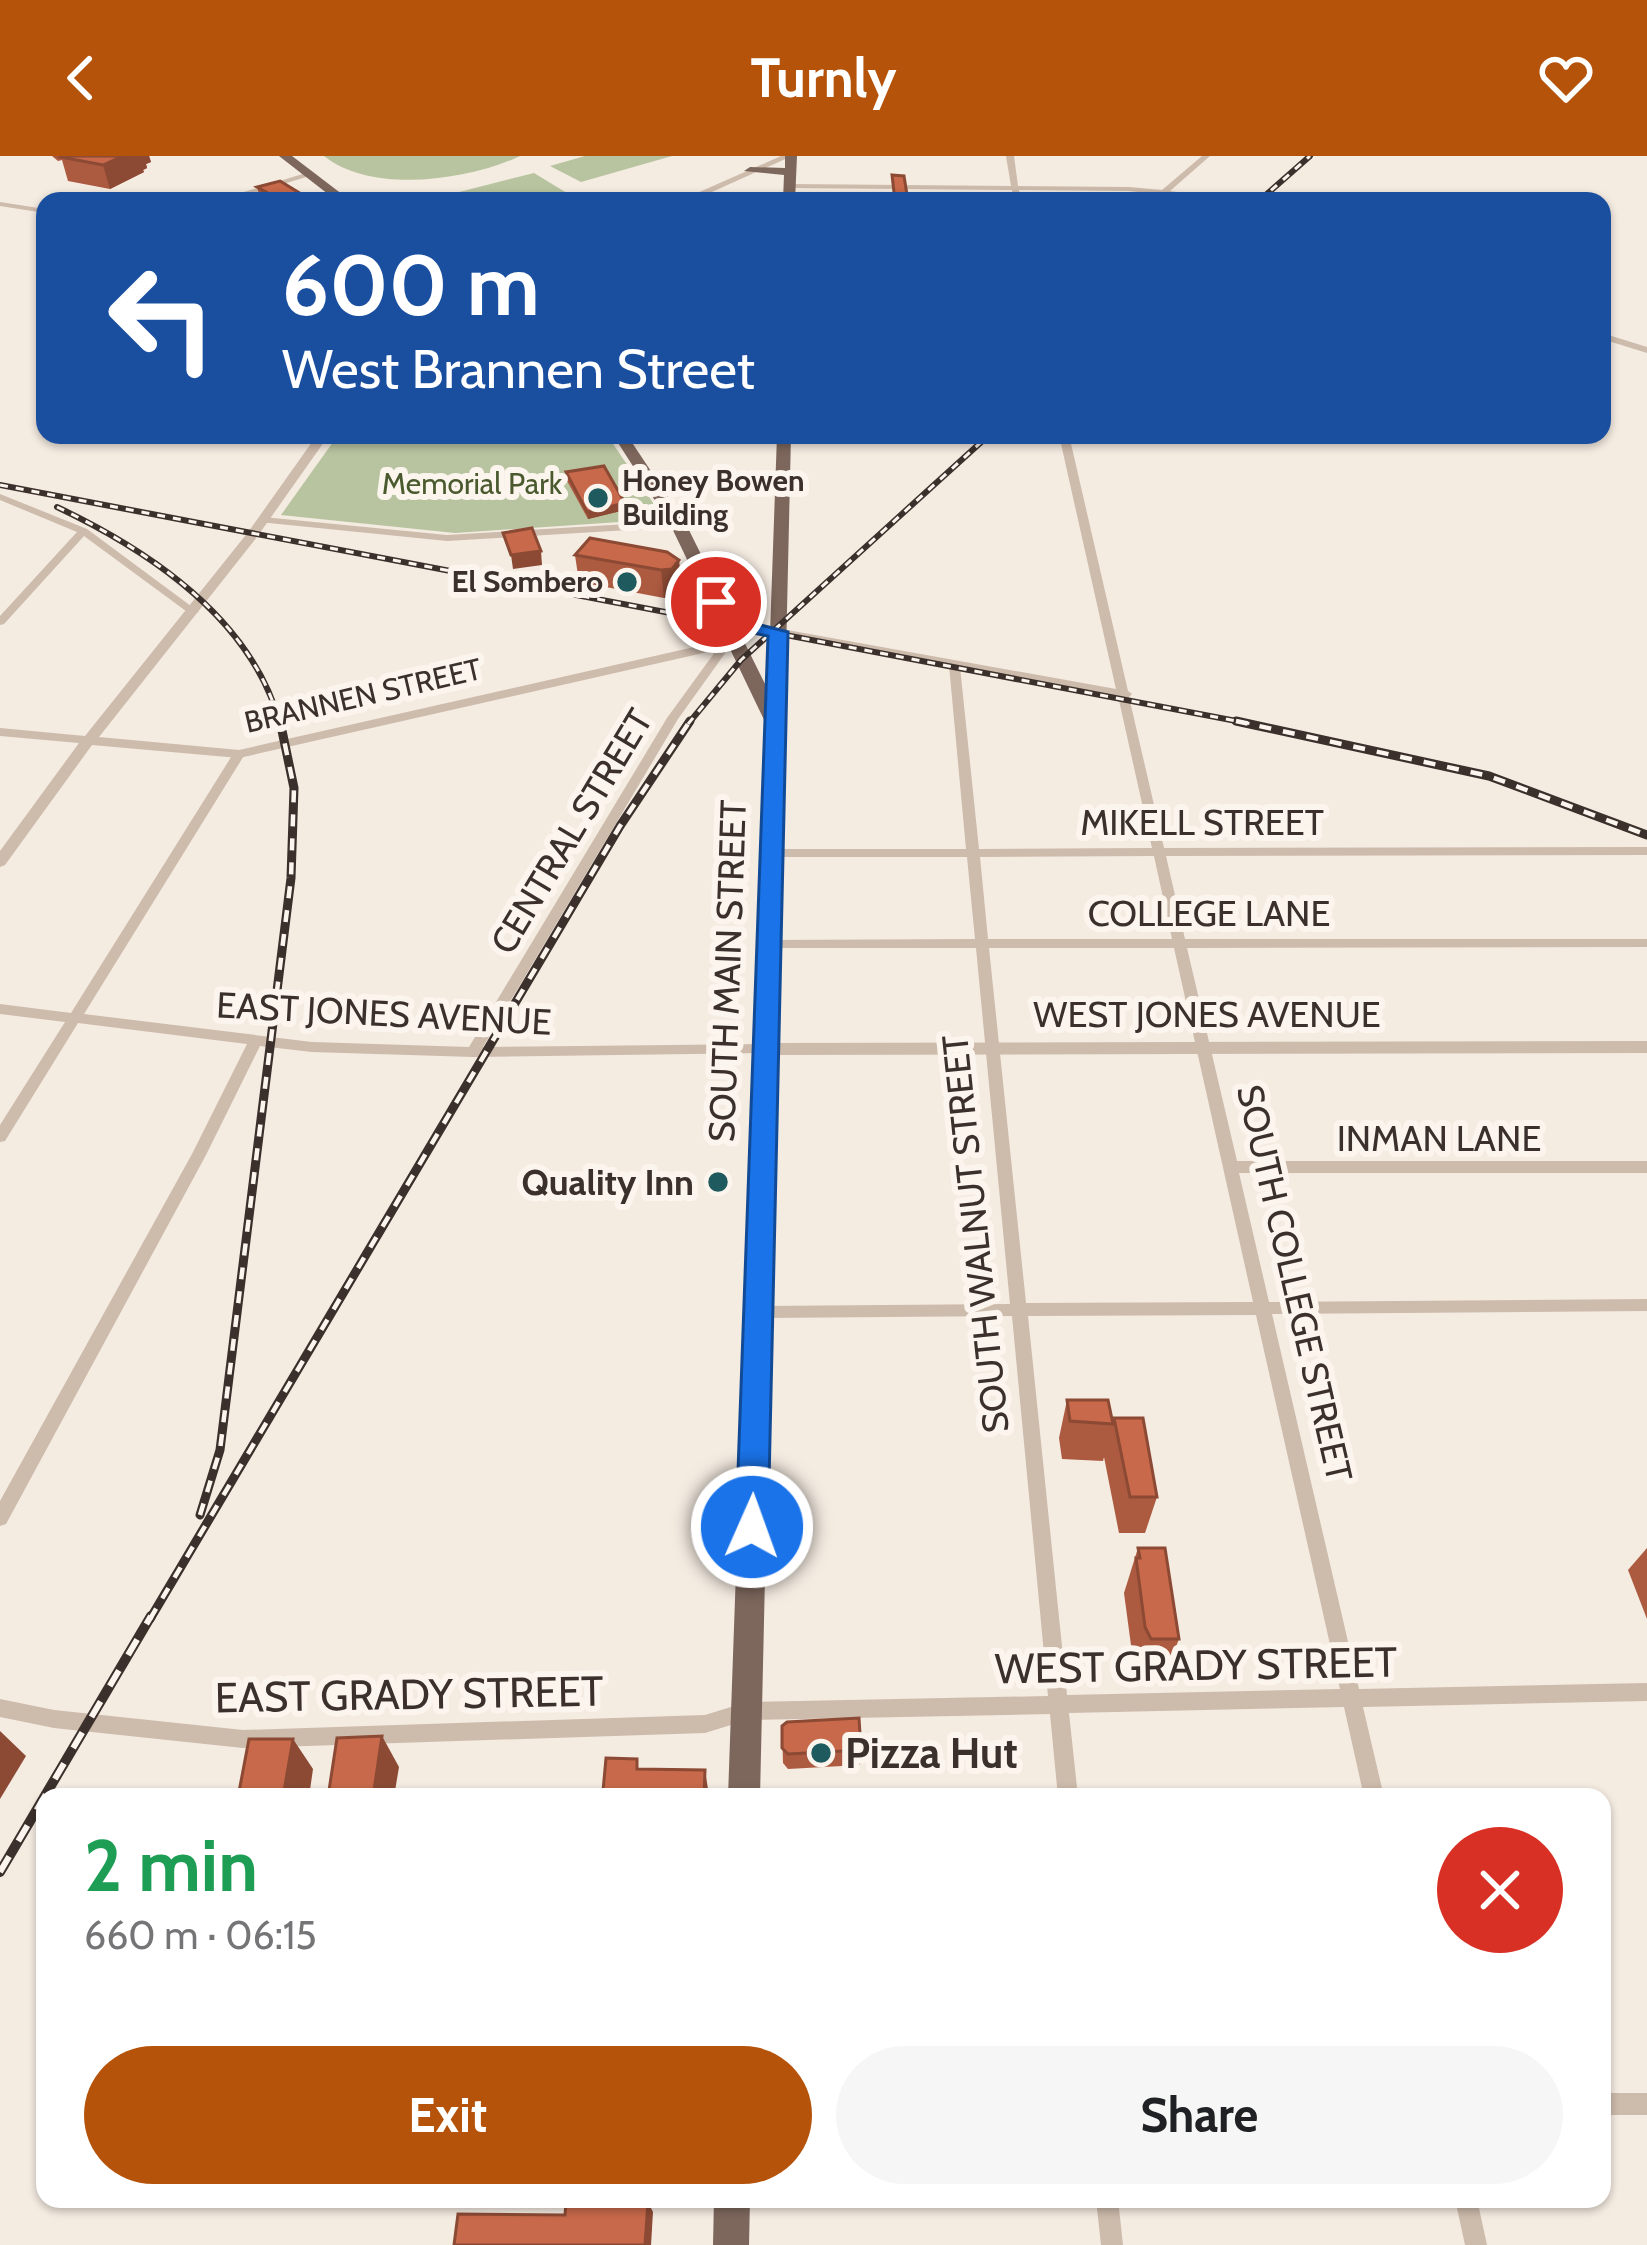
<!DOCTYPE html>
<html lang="en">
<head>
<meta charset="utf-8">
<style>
  :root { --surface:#fff; --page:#f6f6f6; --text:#202124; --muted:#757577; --accent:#b45309 }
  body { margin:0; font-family:Cabin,sans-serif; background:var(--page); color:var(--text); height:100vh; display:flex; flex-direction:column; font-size:45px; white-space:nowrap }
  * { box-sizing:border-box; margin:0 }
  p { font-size:39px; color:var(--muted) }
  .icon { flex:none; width:66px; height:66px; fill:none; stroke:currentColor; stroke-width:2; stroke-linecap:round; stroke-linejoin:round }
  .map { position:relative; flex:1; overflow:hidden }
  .panel { position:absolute; left:36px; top:1632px; width:1575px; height:420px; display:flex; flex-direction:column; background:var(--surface); border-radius:24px; box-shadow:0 3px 9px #0004 }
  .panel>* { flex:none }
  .top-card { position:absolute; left:36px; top:36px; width:1575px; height:252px; border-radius:24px; box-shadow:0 3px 9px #0004; background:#1a4fa0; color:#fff; overflow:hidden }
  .pin { position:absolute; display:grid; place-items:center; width:102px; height:102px; color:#fff; margin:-51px; border:6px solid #fff; border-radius:50%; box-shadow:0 3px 12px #0007 }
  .me { position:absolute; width:132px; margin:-66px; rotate:2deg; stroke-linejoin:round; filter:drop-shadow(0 0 9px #0008) }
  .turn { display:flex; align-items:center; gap:42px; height:252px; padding:0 48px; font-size:54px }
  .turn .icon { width:156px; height:156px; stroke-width:2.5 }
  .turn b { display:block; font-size:84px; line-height:102px }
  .round { display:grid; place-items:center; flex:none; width:126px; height:126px; border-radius:63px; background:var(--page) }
  .headline { display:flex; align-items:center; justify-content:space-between; height:204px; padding:0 48px }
  h1 { font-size:72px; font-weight:700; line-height:90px; color:#1e9e55 }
  .button { display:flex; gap:24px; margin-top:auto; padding:24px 48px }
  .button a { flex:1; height:138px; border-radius:72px; background:var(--accent); color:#fff; font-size:48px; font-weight:700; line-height:138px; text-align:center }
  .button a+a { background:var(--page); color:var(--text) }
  header { display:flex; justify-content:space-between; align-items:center; height:156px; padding:0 48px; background:var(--accent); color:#fff; font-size:54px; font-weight:700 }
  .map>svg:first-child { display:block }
  .green { fill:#b8c4a0 }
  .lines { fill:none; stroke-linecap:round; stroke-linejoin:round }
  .minor { fill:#cdbbac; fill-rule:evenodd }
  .tertiary { fill:#cdbbac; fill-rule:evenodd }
  .primary { fill:#7d675c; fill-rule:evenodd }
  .rail-far2-casing { stroke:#3b302b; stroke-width:6 }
  .rail-far1-casing { stroke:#3b302b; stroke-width:9 }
  .rail-casing { stroke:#3b302b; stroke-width:10 }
  .rail-far2 { stroke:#fbf5ee; stroke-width:3; stroke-dasharray:8; stroke-linecap:butt }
  .rail-far1 { stroke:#fbf5ee; stroke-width:4.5; stroke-dasharray:12; stroke-linecap:butt }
  .rail { stroke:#fbf5ee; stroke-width:6; stroke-dasharray:18; stroke-linecap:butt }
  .wall { fill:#ac5a40 }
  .shaded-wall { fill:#8c4a34 }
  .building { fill:#c8694b; stroke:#8c4a34; stroke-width:3 }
  .route { fill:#1a73e8; stroke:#114b97; stroke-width:3 }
  .poi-dot { fill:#1f5a5e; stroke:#fbf5ee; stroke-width:4.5 }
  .labels { text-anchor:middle; stroke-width:12; stroke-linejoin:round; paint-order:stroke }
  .far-poi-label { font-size:30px; font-weight:bold; fill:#3b302b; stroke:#fbf5ee; text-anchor:start }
  .far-park-label { font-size:30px; fill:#4a5a2e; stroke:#fbf5ee }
  .far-street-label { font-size:30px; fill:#3b302b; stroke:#fbf5ee }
  .street-label { font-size:36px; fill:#3b302b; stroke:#fbf5ee }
  .poi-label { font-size:36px; font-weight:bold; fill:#3b302b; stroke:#fbf5ee; text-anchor:end }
  .near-street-label { font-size:42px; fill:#3b302b; stroke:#fbf5ee }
  .near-poi-label { font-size:42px; font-weight:bold; fill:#3b302b; stroke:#fbf5ee; text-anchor:start }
</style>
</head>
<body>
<header><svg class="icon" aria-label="back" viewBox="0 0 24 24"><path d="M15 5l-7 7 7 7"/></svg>Turnly<svg class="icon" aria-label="heart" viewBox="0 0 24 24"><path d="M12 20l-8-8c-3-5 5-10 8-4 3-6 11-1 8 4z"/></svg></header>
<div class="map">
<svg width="1647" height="2089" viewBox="0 0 1647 2089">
  <rect width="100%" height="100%" fill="#f4ebe1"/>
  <g class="green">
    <path d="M324,0H520C467,25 371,38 324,0Z"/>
    <polygon points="585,0 672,0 581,26 550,10"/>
    <polygon points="534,17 580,45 424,45"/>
    <polygon points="338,279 607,279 664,363 455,377 281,359"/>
  </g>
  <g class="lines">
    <g class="minor">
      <polygon points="1006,0 1014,0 1018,30 1129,31 1162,34 1202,0 1210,0 1170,35 1242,45 1217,45 1129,35 1019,34 1021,45 1013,45 1012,34 789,32 785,30 789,28 1011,30"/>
      <polygon points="306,17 313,19 226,45 214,45"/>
      <polygon points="0,46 45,53 45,57 0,50"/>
      <polygon points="1602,177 1647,191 1647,197 1602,183"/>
      <path d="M1059,279H1069L1128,535L1132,538L1129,541L1164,692L1647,691V699L1166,700L1185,783H1647V791L1187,792L1237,1005H1647V1017H1239L1269,1146L1647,1143V1155L1272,1158L1359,1533L1647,1527V1545L1363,1551L1384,1641H1364L1344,1551L1069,1557L1078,1641H1058L1050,1558L747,1564L705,1577L243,1592L54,1572L0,1561V1543L54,1554L243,1574L705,1559L747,1546L1048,1540L1012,1160L758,1162L752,1161L750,1156L752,1151L758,1150L1010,1148L976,792H772L765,788L772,784L975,783L967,701H773L767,697L773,693H966L949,509L725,469L720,466L725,463L1116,533ZM960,511L1118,540L1152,692L979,693ZM1154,700L1172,783H988L980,701ZM989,792H1174L1253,1146L1026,1147ZM1256,1159L1340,1533L1067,1539L1028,1160Z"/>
      <polygon points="0,338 87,373 199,456 190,458 84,380 4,468 0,469 0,460 77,376 0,344"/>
      <polygon points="263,361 447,379 678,365 683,368 678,371 447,385 259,366 258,364"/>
      <polygon points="717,486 721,487 726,496 678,563 483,891 767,888 774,893 772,897 473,901 312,896 260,890 206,999 6,1368 0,1370 0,1345 192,998 247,888 78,867 5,985 0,986 0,969 65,866 0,858 0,848 71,857 233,598 239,594 245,598 84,858 312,886 469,891 667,562 715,496 712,489"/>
      <rect x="1602" y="1937" width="45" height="22"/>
      <polygon points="1096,2043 1118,2043 1123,2089 1101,2089"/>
      <polygon points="1455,2043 1477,2043 1487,2089 1465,2089"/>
    </g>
    <g class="tertiary">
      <polygon points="781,0 792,0 692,45 679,45"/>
      <polygon points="317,279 329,279 257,381 99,581 239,594 734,482 741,486 734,490 239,602 92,589 5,709 0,711 0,695 79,587 0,580 0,572 85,580 249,375"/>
      <polygon points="1647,885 1647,897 767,899 759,893 767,887"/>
    </g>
    <g class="primary">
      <polygon points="279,0 292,0 351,45 337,45"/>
      <polygon points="785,0 797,0 795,45 783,45 784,19 744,15 750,11 785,12"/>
      <polygon points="613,279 627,279 686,368 768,534 777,279 791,279 760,1641 728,1641 766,568 670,368"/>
      <polygon points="714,2043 750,2043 749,2089 713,2089"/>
    </g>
    <g class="rail-far2-casing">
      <g id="rail-far2">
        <polyline points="1259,45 1310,0"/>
        <polyline points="0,329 1252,568"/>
        <path d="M57,351C150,395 252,463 280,568"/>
        <polyline points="688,568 741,504 989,279"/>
      </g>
    </g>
    <g class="rail-far1-casing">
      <g id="rail-far1">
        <polyline points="1236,565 1489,620 1647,679"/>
        <polyline points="200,1359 220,1294 291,722 294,632 280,565"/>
        <polyline points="150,1463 620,670 690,565"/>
      </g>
    </g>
    <g class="rail-casing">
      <polyline id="rail" points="0,1716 151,1460"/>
    </g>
    <use href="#rail-far2" class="rail-far2"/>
    <use href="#rail-far1" class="rail-far1"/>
    <use href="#rail" class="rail"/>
  </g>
  <g class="wall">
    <polygon points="52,0 149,0 151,6 146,8 147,12 143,14 144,16 110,33 68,25 62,4 58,5"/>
    <polygon points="257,31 312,45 264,45 260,43"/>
    <polygon points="566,316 625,347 625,354 588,363 566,323"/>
    <polygon points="575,399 679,404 681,431 674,440 664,442 579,426"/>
    <polygon points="1067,1244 1113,1267 1114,1262 1157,1341 1145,1377 1119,1377 1104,1301 1103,1305 1062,1303 1059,1282"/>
    <polygon points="1138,1392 1179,1483 1166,1516 1139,1516 1133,1504 1124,1437"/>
    <polygon points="1647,1392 1647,1463 1628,1414"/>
    <polygon points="782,1570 861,1594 860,1609 788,1613 783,1607"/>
  </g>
  <g class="shaded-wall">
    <polygon points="123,0 149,0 151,6 146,8 147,12 143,14 144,16 110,33 103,9"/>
    <polygon points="625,347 625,354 588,363 587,356"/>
    <polygon points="541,395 542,409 513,413 511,399"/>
    <polygon points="679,404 681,431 674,440 664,442 661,414"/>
    <polygon points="0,1575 26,1600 0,1643"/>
    <polygon points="382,1580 399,1611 394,1641 373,1641"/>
    <polygon points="293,1583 313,1613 309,1641 283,1641"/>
    <polygon points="705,1614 708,1633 708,1641 704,1641"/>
    <polygon points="648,2046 653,2056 651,2089 645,2089"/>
  </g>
  <g class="building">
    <polygon points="63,0 123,0 103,9 61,1"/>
    <polygon points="892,19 904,20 908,45 895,45"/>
    <polygon points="280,25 311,44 282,45 257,31"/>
    <polygon points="604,310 625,347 587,356 566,316"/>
    <polygon points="532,372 541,395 511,399 503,377"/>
    <polygon points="590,382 667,396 679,404 672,413 661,414 575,399"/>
    <polygon points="1067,1244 1108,1244 1113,1268 1070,1265"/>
    <polygon points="1114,1262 1143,1262 1157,1341 1130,1341"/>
    <polygon points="1138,1392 1165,1392 1179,1483 1151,1483 1145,1471 1136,1402 1140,1402"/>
    <polygon points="859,1562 861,1594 788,1598 782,1592 782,1570 787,1566"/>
    <polygon points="382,1580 373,1641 328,1641 337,1582"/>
    <polygon points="249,1583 293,1583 283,1641 238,1641"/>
    <polygon points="606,1602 637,1603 637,1613 705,1614 704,1641 576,1641 576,1634 603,1635"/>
    <polygon points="566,2046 648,2046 645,2089 454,2089 458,2058 565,2059"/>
  </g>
  <polygon class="route" points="709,441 722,441 733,462 788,476 768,1371 763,1381 752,1386 741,1381 736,1371 768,480 719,470 706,446"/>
  <g class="poi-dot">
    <circle cx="598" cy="342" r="12"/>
    <circle cx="627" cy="426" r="12"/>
    <circle cx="718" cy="1026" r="12"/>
    <circle cx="821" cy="1597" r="12"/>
  </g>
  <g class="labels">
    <g class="far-poi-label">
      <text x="622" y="335">Honey Bowen<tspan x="622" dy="34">Building</tspan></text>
      <text x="603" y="436" text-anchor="end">El Sombero</text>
    </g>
    <g class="far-park-label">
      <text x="472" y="338">Memorial Park</text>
    </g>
    <g class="far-street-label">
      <text transform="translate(363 540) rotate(-13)" y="10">BRANNEN STREET</text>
    </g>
    <g class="street-label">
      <text x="1202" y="679">MIKELL STREET</text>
      <text transform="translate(571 675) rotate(-59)" y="13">CENTRAL STREET</text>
      <text x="1209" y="770">COLLEGE LANE</text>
      <text transform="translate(727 815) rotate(-88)" y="13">SOUTH MAIN STREET</text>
      <text transform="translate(384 857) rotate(3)" y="13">EAST JONES AVENUE</text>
      <text x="1207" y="871">WEST JONES AVENUE</text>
      <text x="1439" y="995">INMAN LANE</text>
      <text transform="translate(975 1078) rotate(-96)" y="13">SOUTH WALNUT STREET</text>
      <text transform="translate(1295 1127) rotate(77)" y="13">SOUTH COLLEGE STREET</text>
    </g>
    <g class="poi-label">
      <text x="694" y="1039">Quality Inn</text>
    </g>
    <g class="near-street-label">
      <text transform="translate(1196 1509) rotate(-1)" y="15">WEST GRADY STREET</text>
      <text transform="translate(409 1538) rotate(-1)" y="15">EAST GRADY STREET</text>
    </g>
    <g class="near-poi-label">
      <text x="845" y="1612">Pizza Hut</text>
    </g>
  </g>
</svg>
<div class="pin" style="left:716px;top:446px;background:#d93025"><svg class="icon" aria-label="arrive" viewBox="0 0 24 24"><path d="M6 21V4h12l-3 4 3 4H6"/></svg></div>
<svg class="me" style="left:752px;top:1371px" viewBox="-20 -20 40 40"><circle r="17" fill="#1a73e8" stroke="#fff" stroke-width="3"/><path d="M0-11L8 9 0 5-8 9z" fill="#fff"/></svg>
<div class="top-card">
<div class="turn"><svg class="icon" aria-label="left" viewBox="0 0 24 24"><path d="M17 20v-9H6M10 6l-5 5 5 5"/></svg><div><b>600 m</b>West Brannen Street</div></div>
</div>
<section class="panel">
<div class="headline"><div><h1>2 min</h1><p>660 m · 06:15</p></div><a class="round" style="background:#d93025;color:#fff"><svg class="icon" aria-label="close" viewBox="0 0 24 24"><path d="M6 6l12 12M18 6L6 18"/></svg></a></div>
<div class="button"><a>Exit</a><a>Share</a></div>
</section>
</div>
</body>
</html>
